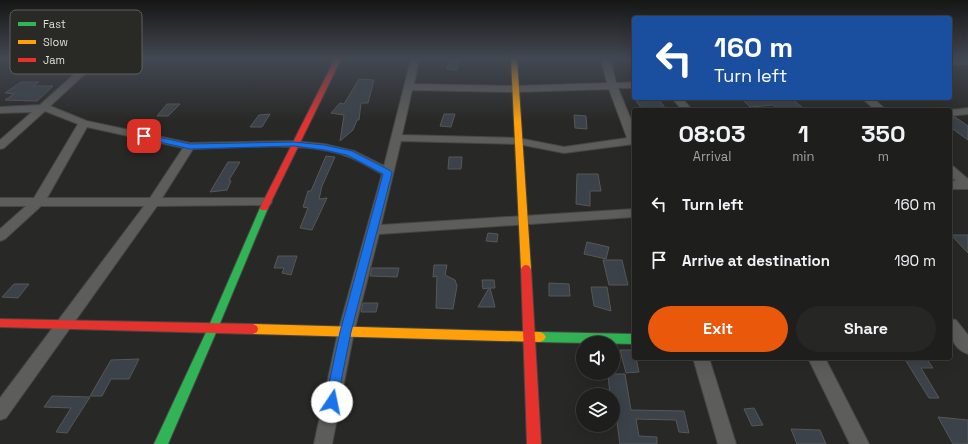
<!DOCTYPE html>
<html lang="en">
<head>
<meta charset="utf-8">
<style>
  :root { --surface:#1e1e1c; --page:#262725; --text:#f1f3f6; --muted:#a1a2a3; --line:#3c3c3b; --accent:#ea580c }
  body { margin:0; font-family:"Space Grotesk",sans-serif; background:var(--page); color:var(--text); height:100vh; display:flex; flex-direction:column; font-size:15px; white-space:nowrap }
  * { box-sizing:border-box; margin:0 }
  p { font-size:13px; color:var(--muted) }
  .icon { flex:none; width:22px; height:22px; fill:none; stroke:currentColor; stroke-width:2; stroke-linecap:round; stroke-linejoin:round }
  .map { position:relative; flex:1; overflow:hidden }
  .drawer { position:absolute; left:632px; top:108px; width:320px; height:252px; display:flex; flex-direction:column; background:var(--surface); border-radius:4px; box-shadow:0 4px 16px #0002,0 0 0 1px var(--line) }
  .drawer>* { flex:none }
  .guide { position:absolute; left:632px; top:16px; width:320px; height:84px; border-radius:4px; box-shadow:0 4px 16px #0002,0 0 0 1px var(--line); background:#1a4fa0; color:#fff; overflow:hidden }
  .tools { position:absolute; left:576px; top:336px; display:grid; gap:8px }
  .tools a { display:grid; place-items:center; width:44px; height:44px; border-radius:50%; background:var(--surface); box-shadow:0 4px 16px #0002,0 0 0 1px var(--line); font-size:20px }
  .pin { position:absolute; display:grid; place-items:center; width:34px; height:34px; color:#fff; margin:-17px; border-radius:8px; box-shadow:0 2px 6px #0006 }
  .me { position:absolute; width:44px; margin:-22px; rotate:11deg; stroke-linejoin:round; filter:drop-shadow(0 0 3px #0008) }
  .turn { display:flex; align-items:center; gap:14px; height:84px; padding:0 16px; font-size:18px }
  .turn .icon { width:52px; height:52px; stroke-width:2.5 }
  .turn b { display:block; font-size:28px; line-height:34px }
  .eta { display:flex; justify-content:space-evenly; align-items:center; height:68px; text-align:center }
  .eta b { font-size:24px; font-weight:600; line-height:28px }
  .cta { display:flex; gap:8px; margin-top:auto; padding:8px 16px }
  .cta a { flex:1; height:46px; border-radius:24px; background:var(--accent); color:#fff; font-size:16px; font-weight:600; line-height:46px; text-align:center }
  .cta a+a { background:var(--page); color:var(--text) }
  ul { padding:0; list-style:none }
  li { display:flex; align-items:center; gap:12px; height:56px; padding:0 16px }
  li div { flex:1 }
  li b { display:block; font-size:15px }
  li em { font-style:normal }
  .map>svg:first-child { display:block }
  .building { fill:#3b4249; stroke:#575757 }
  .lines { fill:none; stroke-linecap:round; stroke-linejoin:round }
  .street-casing { stroke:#464644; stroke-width:2 }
  .fast-casing { stroke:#464644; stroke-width:2 }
  .slow-casing { stroke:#464644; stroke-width:2 }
  .jam-casing { stroke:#464644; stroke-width:2 }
  .street { fill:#5d5d5b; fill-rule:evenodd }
  .fast { fill:#30b455; fill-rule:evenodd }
  .slow { fill:#ff9f0a; fill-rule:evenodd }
  .jam { fill:#e5322d; fill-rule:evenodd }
  .route { fill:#1a73e8; stroke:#114b97 }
  .key { fill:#292925; stroke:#5f5f5c; stroke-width:1 }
  .key-label { font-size:11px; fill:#dededb }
</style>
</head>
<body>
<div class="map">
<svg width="968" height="444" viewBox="0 0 968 444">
  <rect width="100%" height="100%" fill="#282826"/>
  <g class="building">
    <polygon points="450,60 459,60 457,70 447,69"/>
    <polygon points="359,79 374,80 368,103 361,103 359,120 357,120 353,130 340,141 344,115 331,113 340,103 344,104"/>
    <polygon points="21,82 39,82 33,86 53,86 37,101 5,100 14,94 5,93"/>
    <polygon points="634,98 658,98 665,108 658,108 659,110 642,109"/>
    <polygon points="741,98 791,98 803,108 779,110 773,105 750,107"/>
    <polygon points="167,104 180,104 168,116 157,116"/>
    <polygon points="270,114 262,127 250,127 259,115"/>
    <polygon points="444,114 455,114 451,127 440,126"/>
    <polygon points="574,115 586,116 587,129 575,128"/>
    <polygon points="950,117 955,117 968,126 968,140 950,127"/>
    <polygon points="326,156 335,157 322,186 319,199 327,198 312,230 300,228 308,208 303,207 308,191 311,191"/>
    <polygon points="449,157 462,157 461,169 448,169"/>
    <polygon points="228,162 240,162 229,180 231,181 227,190 210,192"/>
    <polygon points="577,174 598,174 601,191 590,191 590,206 576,204"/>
    <polygon points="488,233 498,234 497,242 486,241"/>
    <polygon points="951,235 968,235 968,253"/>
    <polygon points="587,242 609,247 606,259 584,254"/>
    <polygon points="278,256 297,256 291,275 282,273 284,268 274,268"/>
    <polygon points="603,260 622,260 628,285 609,285"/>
    <polygon points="434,265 447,265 445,275 455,280 457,286 453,309 436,308 437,276 433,277"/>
    <polygon points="372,268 399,268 397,277 370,276"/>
    <polygon points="482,280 494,280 495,288 490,288 495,307 478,307 489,288 483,289"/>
    <polygon points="549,283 569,284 570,296 549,296"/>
    <polygon points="14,284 29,284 18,298 2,297"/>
    <polygon points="591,287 607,287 611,311 594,306"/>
    <polygon points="363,303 378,303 376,312 361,312"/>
    <polygon points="620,350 633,350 634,358 636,358 639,372 626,373"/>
    <polygon points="904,358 926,358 933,368 921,368 939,398 929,398"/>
    <polygon points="139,359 129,379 111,379 102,396 90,396 111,360"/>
    <polygon points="608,374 625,374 631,410 684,411 689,433 679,432 676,420 636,419 639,436 657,437 657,444 620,444 613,395 610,395"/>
    <polygon points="52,396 90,397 67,433 56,432 71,408 44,407"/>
    <polygon points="754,408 763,425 752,426 744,409"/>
    <polygon points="938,417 968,420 968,444 953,444"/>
    <polygon points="791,429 820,430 826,444 797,444"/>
  </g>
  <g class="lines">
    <g class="street-casing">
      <g id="street">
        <path d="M91,59H101L50,106L87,121L190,143L294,141L324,144L354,151L384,166L411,59H419L414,84L515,86L607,83L601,59H610L616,83L634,82V88H618L634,127V144L564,153L518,144L401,141L381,225L634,209V217L379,234L354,332L332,444H314L338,332L382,174C370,168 359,160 346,156C308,141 236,148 193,149L162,198H266L270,199L272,202L270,205L157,206L6,418L0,420V398L144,206H41L5,239L0,241V229L26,206H0V198H34L78,124L45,111L4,148L0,149V140L32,112L0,113V107L40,105ZM609,89L627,138L564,147L518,138L402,135L412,90L515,92ZM87,127L183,148L150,198H47Z"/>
        <polygon points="950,59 968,59 968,64 950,65"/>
        <polygon points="672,98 682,98 692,110 682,110"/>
        <polygon points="862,98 873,98 886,110 875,110"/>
        <polygon points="968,108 968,114 950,116 950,110"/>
        <polygon points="950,165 954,167 968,179 968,189 950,189 950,181 956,181 950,175"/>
        <path d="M950,319L956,320L968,335V354C951,348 950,334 950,319Z"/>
        <polygon points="693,358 709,358 736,444 718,444"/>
        <polygon points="808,358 825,358 869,444 850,444"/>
      </g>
    </g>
    <g class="fast-casing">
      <g id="fast">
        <polygon points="264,205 268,208 218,328 168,444 154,444 208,328 260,208"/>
        <polygon points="540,332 634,334 634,344 540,342 536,340 534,337 536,334"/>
      </g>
    </g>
    <g class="slow-casing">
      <g id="slow">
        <polygon points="511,59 517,59 531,269 529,272 523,272 521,269"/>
        <polygon points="253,324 540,332 544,334 546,337 544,340 540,342 253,334 249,332 248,329 249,326"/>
      </g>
    </g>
    <g class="jam-casing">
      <g id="jam">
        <polygon points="335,59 341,59 268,208 267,210 261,210 260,208"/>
        <polygon points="526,265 529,266 531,269 541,444 527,444 521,269 523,266"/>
        <polygon points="0,319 253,324 257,326 258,329 257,332 253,334 0,327"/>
      </g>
    </g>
    <use href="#street" class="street"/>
    <use href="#fast" class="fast"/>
    <use href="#slow" class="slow"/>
    <use href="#jam" class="jam"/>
  </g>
  <linearGradient id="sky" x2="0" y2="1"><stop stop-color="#161615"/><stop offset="0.48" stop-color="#424852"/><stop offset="1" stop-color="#424852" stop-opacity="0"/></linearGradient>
  <rect width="968" height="122" fill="url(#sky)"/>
  <polygon class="route" points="144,134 190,144 294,142 324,145 352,151 391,171 392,173 351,332 336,406 332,408 327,406 325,402 340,332 383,174 347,155 324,150 294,146 190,149 142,138 140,136"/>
  <rect x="10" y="10" width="132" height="64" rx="6" class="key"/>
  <rect x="18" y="22" width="18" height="4" fill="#30b455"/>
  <rect x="18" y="40" width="18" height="4" fill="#ff9f0a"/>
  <rect x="18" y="58" width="18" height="4" fill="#e5322d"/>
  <g class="key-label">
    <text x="43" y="28">Fast</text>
    <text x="43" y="46">Slow</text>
    <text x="43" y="64">Jam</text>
  </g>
</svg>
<div class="tools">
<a><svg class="icon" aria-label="sound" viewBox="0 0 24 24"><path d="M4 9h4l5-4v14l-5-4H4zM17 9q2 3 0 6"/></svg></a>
<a><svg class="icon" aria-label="layers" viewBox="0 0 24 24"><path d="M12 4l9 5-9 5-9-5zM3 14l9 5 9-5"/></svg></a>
</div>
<div class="pin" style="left:144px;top:136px;background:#d93025"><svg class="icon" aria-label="arrive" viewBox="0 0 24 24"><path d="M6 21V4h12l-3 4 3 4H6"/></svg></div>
<svg class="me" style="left:332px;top:402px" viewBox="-20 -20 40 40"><circle r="19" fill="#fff"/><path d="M0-13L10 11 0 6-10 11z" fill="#1a73e8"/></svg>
<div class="guide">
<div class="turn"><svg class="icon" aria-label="left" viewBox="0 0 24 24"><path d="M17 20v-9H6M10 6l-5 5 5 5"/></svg><div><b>160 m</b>Turn left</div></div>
</div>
<section class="drawer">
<div class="eta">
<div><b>08:03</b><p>Arrival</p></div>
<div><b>1</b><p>min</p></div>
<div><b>350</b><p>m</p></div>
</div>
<ul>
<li><svg class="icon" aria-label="left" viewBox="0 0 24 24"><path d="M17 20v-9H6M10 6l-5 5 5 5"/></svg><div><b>Turn left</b></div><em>160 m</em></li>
<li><svg class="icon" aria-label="arrive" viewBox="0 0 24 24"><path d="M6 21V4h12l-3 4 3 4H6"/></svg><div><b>Arrive at destination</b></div><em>190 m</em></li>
</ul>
<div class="cta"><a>Exit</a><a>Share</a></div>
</section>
</div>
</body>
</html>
